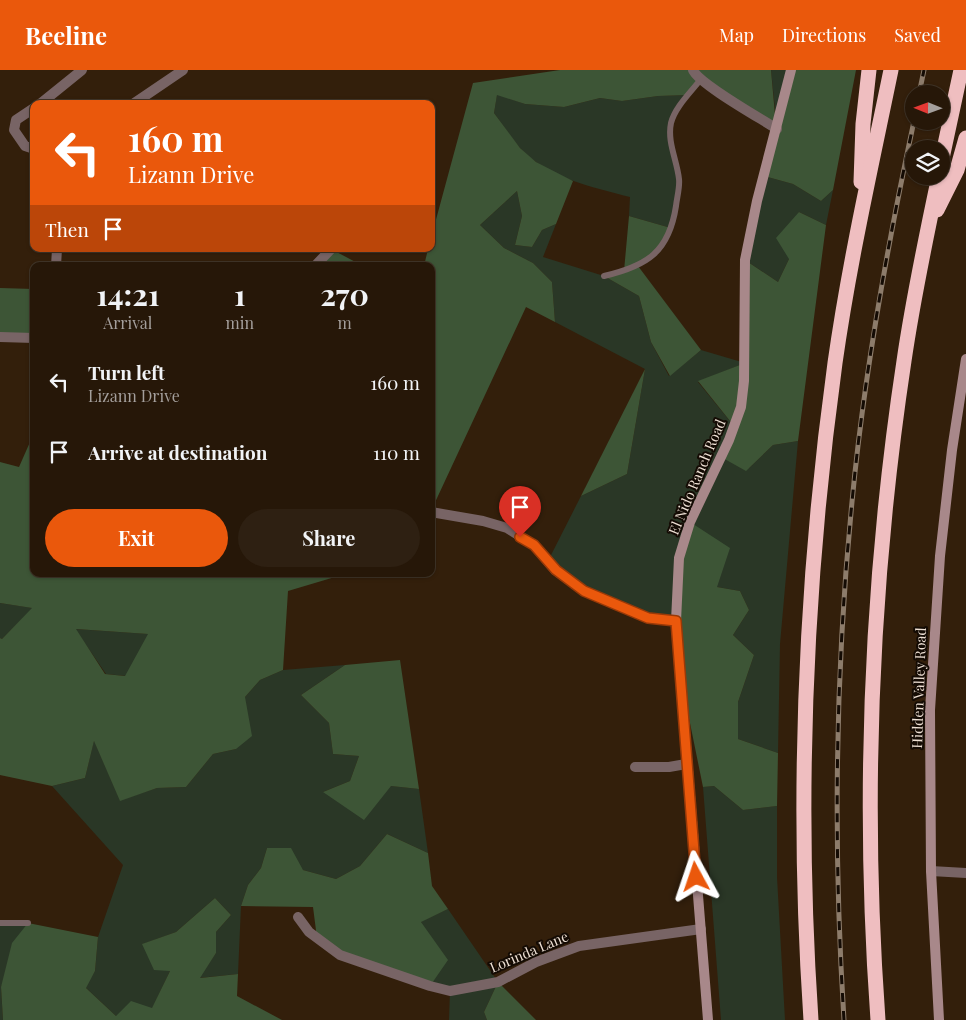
<!DOCTYPE html>
<html lang="en">
<head>
<meta charset="utf-8">
<style>
  :root { --surface:#261708; --page:#2e2012; --text:#f1f3f6; --muted:#a49f9c; --line:#423629; --accent:#ea580c }
  body { margin:0; font-family:"Playfair Display",serif; background:var(--page); color:var(--text); height:100vh; display:flex; flex-direction:column; font-size:19px; white-space:nowrap }
  * { box-sizing:border-box; margin:0 }
  p { font-size:16px; color:var(--muted) }
  .icon { flex:none; width:28px; height:28px; fill:none; stroke:currentColor; stroke-width:2; stroke-linecap:round; stroke-linejoin:round }
  .map { position:relative; flex:1; overflow:hidden }
  .side { position:absolute; left:30px; top:192px; width:405px; height:315px; display:flex; flex-direction:column; background:var(--surface); border-radius:10px; box-shadow:0 1px 4px #0004,0 0 0 1px var(--line) }
  .side>* { flex:none }
  .guide { position:absolute; left:30px; top:30px; width:405px; height:152px; border-radius:10px; box-shadow:0 1px 4px #0004,0 0 0 1px var(--line); background:#ea580c; color:#fff; overflow:hidden }
  .needle { width:32px; rotate:271deg }
  .controls { position:absolute; left:905px; top:15px; display:grid; gap:10px }
  .controls a { display:grid; place-items:center; width:45px; height:45px; border-radius:50%; background:var(--surface); box-shadow:0 1px 4px #0004,0 0 0 1px var(--line); font-size:25px }
  .pin { position:absolute; display:grid; place-items:center; width:42px; height:42px; color:#fff; margin:-51px -21px; border-radius:50% 50% 50% 0; rotate:-45deg; box-shadow:0 0 5px #0007 }
  .pin .icon { rotate:45deg }
  .me { position:absolute; width:55px; margin:-28px; rotate:355deg; stroke-linejoin:round; filter:drop-shadow(0 0 4px #0008) }
  .turn { display:flex; align-items:center; gap:18px; height:105px; padding:0 15px; font-size:22px }
  .turn .icon { width:65px; height:65px; stroke-width:2.5 }
  .turn b { display:block; font-size:35px; line-height:42px }
  .then { display:flex; align-items:center; height:48px; padding:0 15px; background:#0003; gap:10px; font-size:19px }
  .eta { display:flex; justify-content:space-evenly; align-items:center; height:85px; text-align:center }
  .eta b { font-size:30px; font-weight:700; line-height:35px }
  .cta { display:flex; gap:10px; margin-top:auto; padding:10px 15px }
  .cta a { flex:1; height:58px; border-radius:30px; background:var(--accent); color:#fff; font-size:20px; font-weight:700; line-height:58px; text-align:center }
  .cta a+a { background:var(--page); color:var(--text) }
  ul { padding:0; list-style:none }
  li { display:flex; align-items:center; gap:15px; height:70px; padding:0 15px }
  li div { flex:1 }
  li b { display:block; font-size:19px }
  li em { font-style:normal }
  header { display:flex; align-items:center; gap:30px; box-sizing:border-box; height:70px; padding:0 25px; background:var(--accent); color:#fff }
  header strong { font-size:24px }
  nav { display:flex; gap:28px; margin-inline-start:auto; font-size:18px }
  .map>svg:first-child { display:block }
  .green { fill:#2a3726 }
  .forest { fill:#3d5536; fill-rule:evenodd }
  .lines { fill:none; stroke-linecap:round; stroke-linejoin:round }
  .lane { stroke:#786465; stroke-width:6 }
  .street { stroke:#786465; stroke-width:10 }
  .secondary { stroke:#a8888a; stroke-width:10 }
  .highway { stroke:#efbec0; stroke-width:15 }
  .rail-casing { stroke:#8d7c6b; stroke-width:5 }
  .rail { stroke:#140b04; stroke-width:3; stroke-dasharray:9; stroke-linecap:butt }
  .route-casing { stroke:#983908; stroke-width:12 }
  .route { stroke:#ea580c; stroke-width:9 }
  .labels { text-anchor:middle; stroke-width:4; stroke-linejoin:round; paint-order:stroke }
  .street-label { font-size:14px; fill:#eee0d4; stroke:#140b04 }
</style>
</head>
<body>
<header>
<strong>Beeline</strong>
<nav><a>Map</a><a>Directions</a><a>Saved</a></nav>
</header>
<div class="map">
<svg width="966" height="950" viewBox="0 0 966 950">
  <rect width="100%" height="100%" fill="#331f0b"/>
  <g class="green">
    <polygon points="771,0 791,0 777,59"/>
    <path d="M497,24L525,34L564,37L600,28L622,31L658,26L689,25L672,52L670,67L679,111L671,158L629,146L630,127C592,117 547,108 519,77C510,66 502,54 494,43Z"/>
    <polygon points="764,106 793,114 821,131 833,120 826,155 799,142 789,189 778,212 745,190"/>
    <polygon points="517,121 522,146 515,175 532,177 542,160 556,154 543,187 604,206 639,226 651,272 669,306 701,280 745,293 698,312 734,356 749,398 773,375 798,371 780,574 778,683 738,669 738,632 754,585 733,565 749,540 740,521 717,517 676,551 648,548 584,521 548,491 581,426 627,404 645,299 555,252 552,212 533,193 504,178 480,155"/>
    <polygon points="0,533 33,538 2,569 0,568"/>
    <polygon points="75,559 149,564 126,606 106,604"/>
    <polygon points="345,595 301,625 329,653 333,684 359,686 350,711 323,722 392,716 419,719 428,783 387,764 360,796 336,809 303,800 267,778 261,798 248,815 241,836 238,904 199,908 216,883 216,862 231,845 215,828 176,862 143,874 170,901 152,939 116,946 85,917 95,901 98,867 123,795 52,716 85,708 94,670 120,730 157,718 186,717 213,684 236,679 245,627 260,610 283,600"/>
    <polygon points="714,716 743,740 777,736 777,807 785,950 721,950 703,717"/>
    <polygon points="448,839 498,912 484,942 487,950 449,950 450,921 430,916 421,851"/>
    <polygon points="0,853 28,853 1,917 3,950 0,950"/>
  </g>
  <g class="forest">
    <polygon points="560,0 771,0 776,56 791,0 856,0 833,120 821,131 793,114 764,106 776,58 701,9 689,25 658,26 622,31 600,28 564,37 525,34 497,25 494,43 520,78 536,92 573,111 556,154 542,160 532,177 515,175 522,146 517,121 480,155 504,178 533,193 552,212 555,252 526,237 431,441 431,196 424,196 428,179 431,179 431,168 473,13"/>
    <polygon points="799,142 826,155 798,371 773,375 746,401 721,387 734,356 698,311 745,293 745,190 778,212 789,189 776,168"/>
    <polygon points="629,146 671,158 661,177 638,196 701,280 670,306 651,272 639,226 604,206 624,201"/>
    <polygon points="331,179 363,196 315,196"/>
    <polygon points="0,218 34,219 34,268 0,267"/>
    <polygon points="645,299 627,404 581,426"/>
    <path d="M34,363V504H345L288,521L283,600L260,610L245,627L252,666L236,679L213,684L186,717L157,718L120,731L94,671L85,708L52,716L0,705V568L2,569L32,538L0,533V392L19,397ZM76,559L148,564L125,606L105,604Z"/>
    <polygon points="690,452 730,478 717,517 740,521 749,540 733,565 754,585 738,632 738,669 778,683 777,736 743,740 714,716 703,717 680,604 679,488"/>
    <polygon points="400,590 419,719 391,716 364,750 323,722 350,711 359,686 333,684 329,653 301,625 345,595"/>
    <polygon points="387,764 428,783 432,816 448,839 421,852 448,890 430,916 363,894 317,868 313,837 241,836 248,815 261,798 267,778 291,778 303,800 336,809 360,796"/>
    <polygon points="215,828 231,845 216,862 216,883 200,908 238,904 237,926 282,950 3,950 1,917 12,873 28,853 98,867 95,901 86,918 116,946 131,931 152,938 170,901 154,900 142,874 176,862"/>
    <polygon points="498,912 536,950 487,950 484,942"/>
  </g>
  <g class="lines">
    <g class="lane">
      <path d="M604,206C647,196 669,182 676,136C677,127 680,117 679,109C677,90 667,72 671,53C675,37 691,22 701,9"/>
      <polyline points="0,853 28,853"/>
    </g>
    <g class="street">
      <path d="M693,0C699,14 760,48 777,59"/>
      <polyline points="40,34 82,0"/>
      <polyline points="133,34 183,0"/>
      <polyline points="34,38 16,50 14,60 25,76 34,79"/>
      <polyline points="56,196 57,179"/>
      <polyline points="315,196 331,179"/>
      <polyline points="0,267 34,268"/>
      <polyline points="431,442 483,451 507,458 534,475 555,500 584,521 648,548 676,551"/>
      <polyline points="635,697 669,697 686,694"/>
      <polyline points="931,801 966,803"/>
      <polyline points="298,847 309,862 340,885 430,916 450,921 498,912 536,892 579,876 701,859"/>
    </g>
    <g class="secondary">
      <polyline points="708,950 676,551 679,488 690,452 729,370 741,337 744,311 745,190 757,131 791,0"/>
      <polyline points="939,950 931,801 930,640 940,486 952,380 966,289"/>
    </g>
    <g class="highway">
      <polyline points="941,93 961,0"/>
      <polyline points="861,112 863,54 869,0"/>
      <polyline points="937,140 957,100 966,68"/>
      <path d="M811,950C796,730 805,511 835,293C849,194 871,97 891,0"/>
      <path d="M878,950C862,730 871,509 904,291C913,229 926,167 939,106"/>
    </g>
    <g class="rail-casing">
      <g id="rail">
        <polyline points="919,24 924,0"/>
        <path d="M844,950C833,777 835,604 852,432C864,304 887,177 914,51"/>
      </g>
    </g>
    <use href="#rail" class="rail"/>
  </g>
  <g class="lines">
    <g class="route-casing">
      <polyline id="route" points="520,467 534,475 556,500 584,521 648,548 676,551 696,807"/>
    </g>
    <use href="#route" class="route"/>
  </g>
  <g class="labels">
    <g class="street-label">
      <text transform="translate(697 407) rotate(-67)" y="5">El Nido Ranch Road</text>
      <text transform="translate(919 618) rotate(-88)" y="5">Hidden Valley Road</text>
      <text transform="translate(529 882) rotate(-23)" y="5">Lorinda Lane</text>
    </g>
  </g>
</svg>
<div class="controls">
<a><svg class="needle" viewBox="-14 -14 28 28"><path d="M0-13l5 13h-10z" fill="#e53935"/><path d="M0 13l5-13h-10z" fill="#a49f9c"/></svg></a>
<a><svg class="icon" aria-label="layers" viewBox="0 0 24 24"><path d="M12 4l9 5-9 5-9-5zM3 14l9 5 9-5"/></svg></a>
</div>
<div class="pin" style="left:520px;top:467px;background:#d93025"><svg class="icon" aria-label="arrive" viewBox="0 0 24 24"><path d="M6 21V4h12l-3 4 3 4H6"/></svg></div>
<svg class="me" style="left:696px;top:807px" viewBox="-20 -20 40 40"><path d="M0-17L14 15 0 8-14 15z" fill="#ea580c" stroke="#fff" stroke-width="4"/></svg>
<div class="guide">
<div class="turn"><svg class="icon" aria-label="left" viewBox="0 0 24 24"><path d="M17 20v-9H6M10 6l-5 5 5 5"/></svg><div><b>160 m</b>Lizann Drive</div></div>
<div class="then">Then<svg class="icon" aria-label="arrive" viewBox="0 0 24 24"><path d="M6 21V4h12l-3 4 3 4H6"/></svg></div>
</div>
<section class="side">
<div class="eta">
<div><b>14:21</b><p>Arrival</p></div>
<div><b>1</b><p>min</p></div>
<div><b>270</b><p>m</p></div>
</div>
<ul>
<li><svg class="icon" aria-label="left" viewBox="0 0 24 24"><path d="M17 20v-9H6M10 6l-5 5 5 5"/></svg><div><b>Turn left</b><p>Lizann Drive</p></div><em>160 m</em></li>
<li><svg class="icon" aria-label="arrive" viewBox="0 0 24 24"><path d="M6 21V4h12l-3 4 3 4H6"/></svg><div><b>Arrive at destination</b></div><em>110 m</em></li>
</ul>
<div class="cta"><a>Exit</a><a>Share</a></div>
</section>
</div>
</body>
</html>
